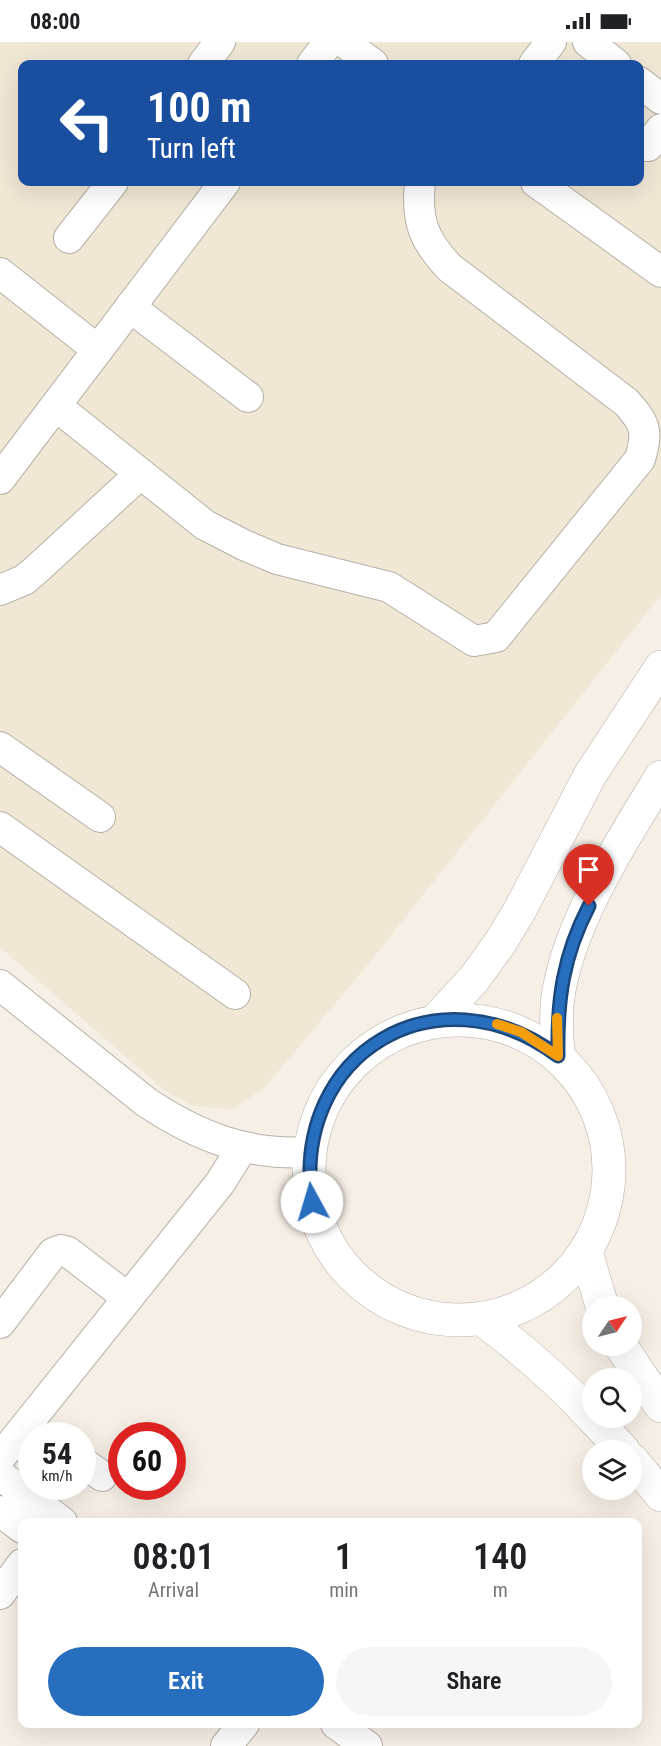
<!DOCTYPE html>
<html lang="en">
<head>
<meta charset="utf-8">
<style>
  :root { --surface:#fff; --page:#f6f6f6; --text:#202124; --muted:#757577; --accent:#286ebf }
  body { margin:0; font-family:"Roboto Condensed",sans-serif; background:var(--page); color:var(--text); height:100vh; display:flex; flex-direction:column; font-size:22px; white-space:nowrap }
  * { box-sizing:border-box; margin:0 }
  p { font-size:20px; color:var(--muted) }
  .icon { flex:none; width:33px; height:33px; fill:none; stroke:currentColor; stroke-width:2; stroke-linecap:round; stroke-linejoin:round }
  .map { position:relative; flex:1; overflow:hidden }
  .panel { position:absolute; left:18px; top:1476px; width:624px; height:210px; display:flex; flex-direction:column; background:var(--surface); border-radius:12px; box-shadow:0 6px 24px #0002 }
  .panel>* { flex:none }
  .guide { position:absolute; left:18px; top:18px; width:626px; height:126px; border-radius:12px; box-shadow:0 6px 24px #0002; background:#1a4fa0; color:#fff; overflow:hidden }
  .needle { width:39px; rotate:55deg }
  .fabs { position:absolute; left:582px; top:1254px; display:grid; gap:12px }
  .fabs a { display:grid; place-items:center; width:60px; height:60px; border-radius:50%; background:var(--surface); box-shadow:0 6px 24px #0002; font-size:30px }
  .speed { position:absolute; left:18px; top:1380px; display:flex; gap:12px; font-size:30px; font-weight:700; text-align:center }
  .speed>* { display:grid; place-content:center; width:78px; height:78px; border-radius:50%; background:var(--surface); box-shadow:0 6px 24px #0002; line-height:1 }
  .speed small { font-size:15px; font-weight:400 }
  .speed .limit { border:9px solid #d22; background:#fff; color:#111 }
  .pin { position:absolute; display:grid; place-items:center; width:51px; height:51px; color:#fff; margin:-62px -26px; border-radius:50% 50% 50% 0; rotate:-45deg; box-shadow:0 0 6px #0007 }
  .pin .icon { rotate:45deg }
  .me { position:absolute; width:66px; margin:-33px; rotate:354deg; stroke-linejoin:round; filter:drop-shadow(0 0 4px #0008) }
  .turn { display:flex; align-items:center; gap:21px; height:126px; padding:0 30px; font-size:27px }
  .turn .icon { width:78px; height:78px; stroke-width:2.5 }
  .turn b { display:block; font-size:42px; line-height:51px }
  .eta { display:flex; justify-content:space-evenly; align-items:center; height:102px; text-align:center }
  .eta b { font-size:36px; font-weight:600; line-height:42px }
  .primary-button { display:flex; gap:12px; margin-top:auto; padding:12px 30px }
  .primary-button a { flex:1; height:69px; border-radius:36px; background:var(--accent); color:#fff; font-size:24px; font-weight:600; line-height:69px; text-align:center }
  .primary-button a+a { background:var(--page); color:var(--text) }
  .status { display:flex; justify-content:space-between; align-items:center; height:42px; padding:0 30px; background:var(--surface); direction:ltr }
  .status svg { height:16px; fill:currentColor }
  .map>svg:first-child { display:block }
  .built { fill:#f1e7d5; fill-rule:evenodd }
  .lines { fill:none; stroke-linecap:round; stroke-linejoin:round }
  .minor-casing { stroke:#b6b0a6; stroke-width:32 }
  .major-casing { stroke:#b6b0a6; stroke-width:34 }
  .minor { stroke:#fff; stroke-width:30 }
  .major { stroke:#fff; stroke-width:33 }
  .route-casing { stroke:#1a487c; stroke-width:15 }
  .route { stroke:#286ebf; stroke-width:10 }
  .slow { stroke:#f59e0b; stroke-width:10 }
</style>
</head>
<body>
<div class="status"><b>08:00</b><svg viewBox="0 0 49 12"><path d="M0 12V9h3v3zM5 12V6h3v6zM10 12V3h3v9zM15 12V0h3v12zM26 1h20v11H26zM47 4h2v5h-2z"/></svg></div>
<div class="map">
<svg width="661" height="1704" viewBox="0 0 661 1704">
  <rect width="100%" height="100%" fill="#f6efe5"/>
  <path class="built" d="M0,0H661V553L365,926L264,1046L232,1067L193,1064L164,1048L0,905ZM22,22H639V140H22Z"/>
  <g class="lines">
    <g class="minor-casing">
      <g id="minor">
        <polyline points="344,0 373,22"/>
        <polyline points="588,0 616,22"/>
        <polyline points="203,22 220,0"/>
        <polyline points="312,22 329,0"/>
        <polyline points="534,22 551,0"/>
        <polyline points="639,40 661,57"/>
        <polyline points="639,103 648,104 661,87"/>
        <polyline points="536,140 661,230"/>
        <polyline points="69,196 113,140"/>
        <polyline points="0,231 98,308"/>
        <polyline points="130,265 248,355"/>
        <path d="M56,364L205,483L244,503L277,517L389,545L474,599L496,595L640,417C648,389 646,382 626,360L450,226C423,198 416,178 420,140"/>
        <polyline points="0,437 225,140"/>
        <polyline points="0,548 24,538 36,528 139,433"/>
        <polyline points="0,705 100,775"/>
        <polyline points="0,785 235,952"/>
        <path d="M0,943L146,1060C197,1094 247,1114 309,1110"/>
        <polyline points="0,1281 53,1211 61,1208 68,1210 128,1256"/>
        <polyline points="0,1416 220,1141 242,1106"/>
        <polyline points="82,1420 102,1434"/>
        <polyline points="0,1433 62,1480"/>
        <polyline points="0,1469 22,1486"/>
        <polyline points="0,1552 22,1522"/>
        <polyline points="336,1682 367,1704"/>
        <polyline points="226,1704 244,1682"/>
      </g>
    </g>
    <g class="major-casing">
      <g id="major">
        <circle cx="459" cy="1128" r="150"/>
        <polyline points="436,978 474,937 500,901 521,866 590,733 661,625"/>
        <path d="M558,1014C557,997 556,980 557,963C564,888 622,798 661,735"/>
        <polyline points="586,1210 602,1264"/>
        <path d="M482,1277C522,1307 559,1339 592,1375"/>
        <polyline points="621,1304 661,1364"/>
        <polyline points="593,1376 623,1408"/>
        <polyline points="632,1418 661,1453"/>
      </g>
    </g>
    <use href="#minor" class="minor"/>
    <use href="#major" class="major"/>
  </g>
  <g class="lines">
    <g class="route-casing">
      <path id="route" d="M312,1160C291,1011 437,924 558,1014C557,958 563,914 589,864"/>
    </g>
    <use href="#route" class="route"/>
    <polyline class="slow" points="497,982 521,990 558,1014 557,976"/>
  </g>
</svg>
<div class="fabs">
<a><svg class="needle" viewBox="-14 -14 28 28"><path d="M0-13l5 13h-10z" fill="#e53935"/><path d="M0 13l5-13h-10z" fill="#757577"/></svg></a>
<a><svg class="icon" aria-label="search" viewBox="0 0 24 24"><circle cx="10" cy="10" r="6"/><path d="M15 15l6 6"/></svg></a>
<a><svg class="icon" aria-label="layers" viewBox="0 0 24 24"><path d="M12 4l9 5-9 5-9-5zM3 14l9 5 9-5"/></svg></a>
</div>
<div class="speed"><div>54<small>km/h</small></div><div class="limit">60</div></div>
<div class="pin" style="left:589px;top:864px;background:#d93025"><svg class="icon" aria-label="arrive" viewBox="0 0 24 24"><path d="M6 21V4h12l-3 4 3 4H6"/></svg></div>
<svg class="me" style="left:312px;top:1160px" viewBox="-20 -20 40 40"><circle r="19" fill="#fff"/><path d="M0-13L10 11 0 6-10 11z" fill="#286ebf"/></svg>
<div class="guide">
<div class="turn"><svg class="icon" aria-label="left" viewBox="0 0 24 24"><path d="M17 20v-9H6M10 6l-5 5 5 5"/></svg><div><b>100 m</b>Turn left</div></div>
</div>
<section class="panel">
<div class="eta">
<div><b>08:01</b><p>Arrival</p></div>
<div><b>1</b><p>min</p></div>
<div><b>140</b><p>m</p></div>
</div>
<div class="primary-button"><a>Exit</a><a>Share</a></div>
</section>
</div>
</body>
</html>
